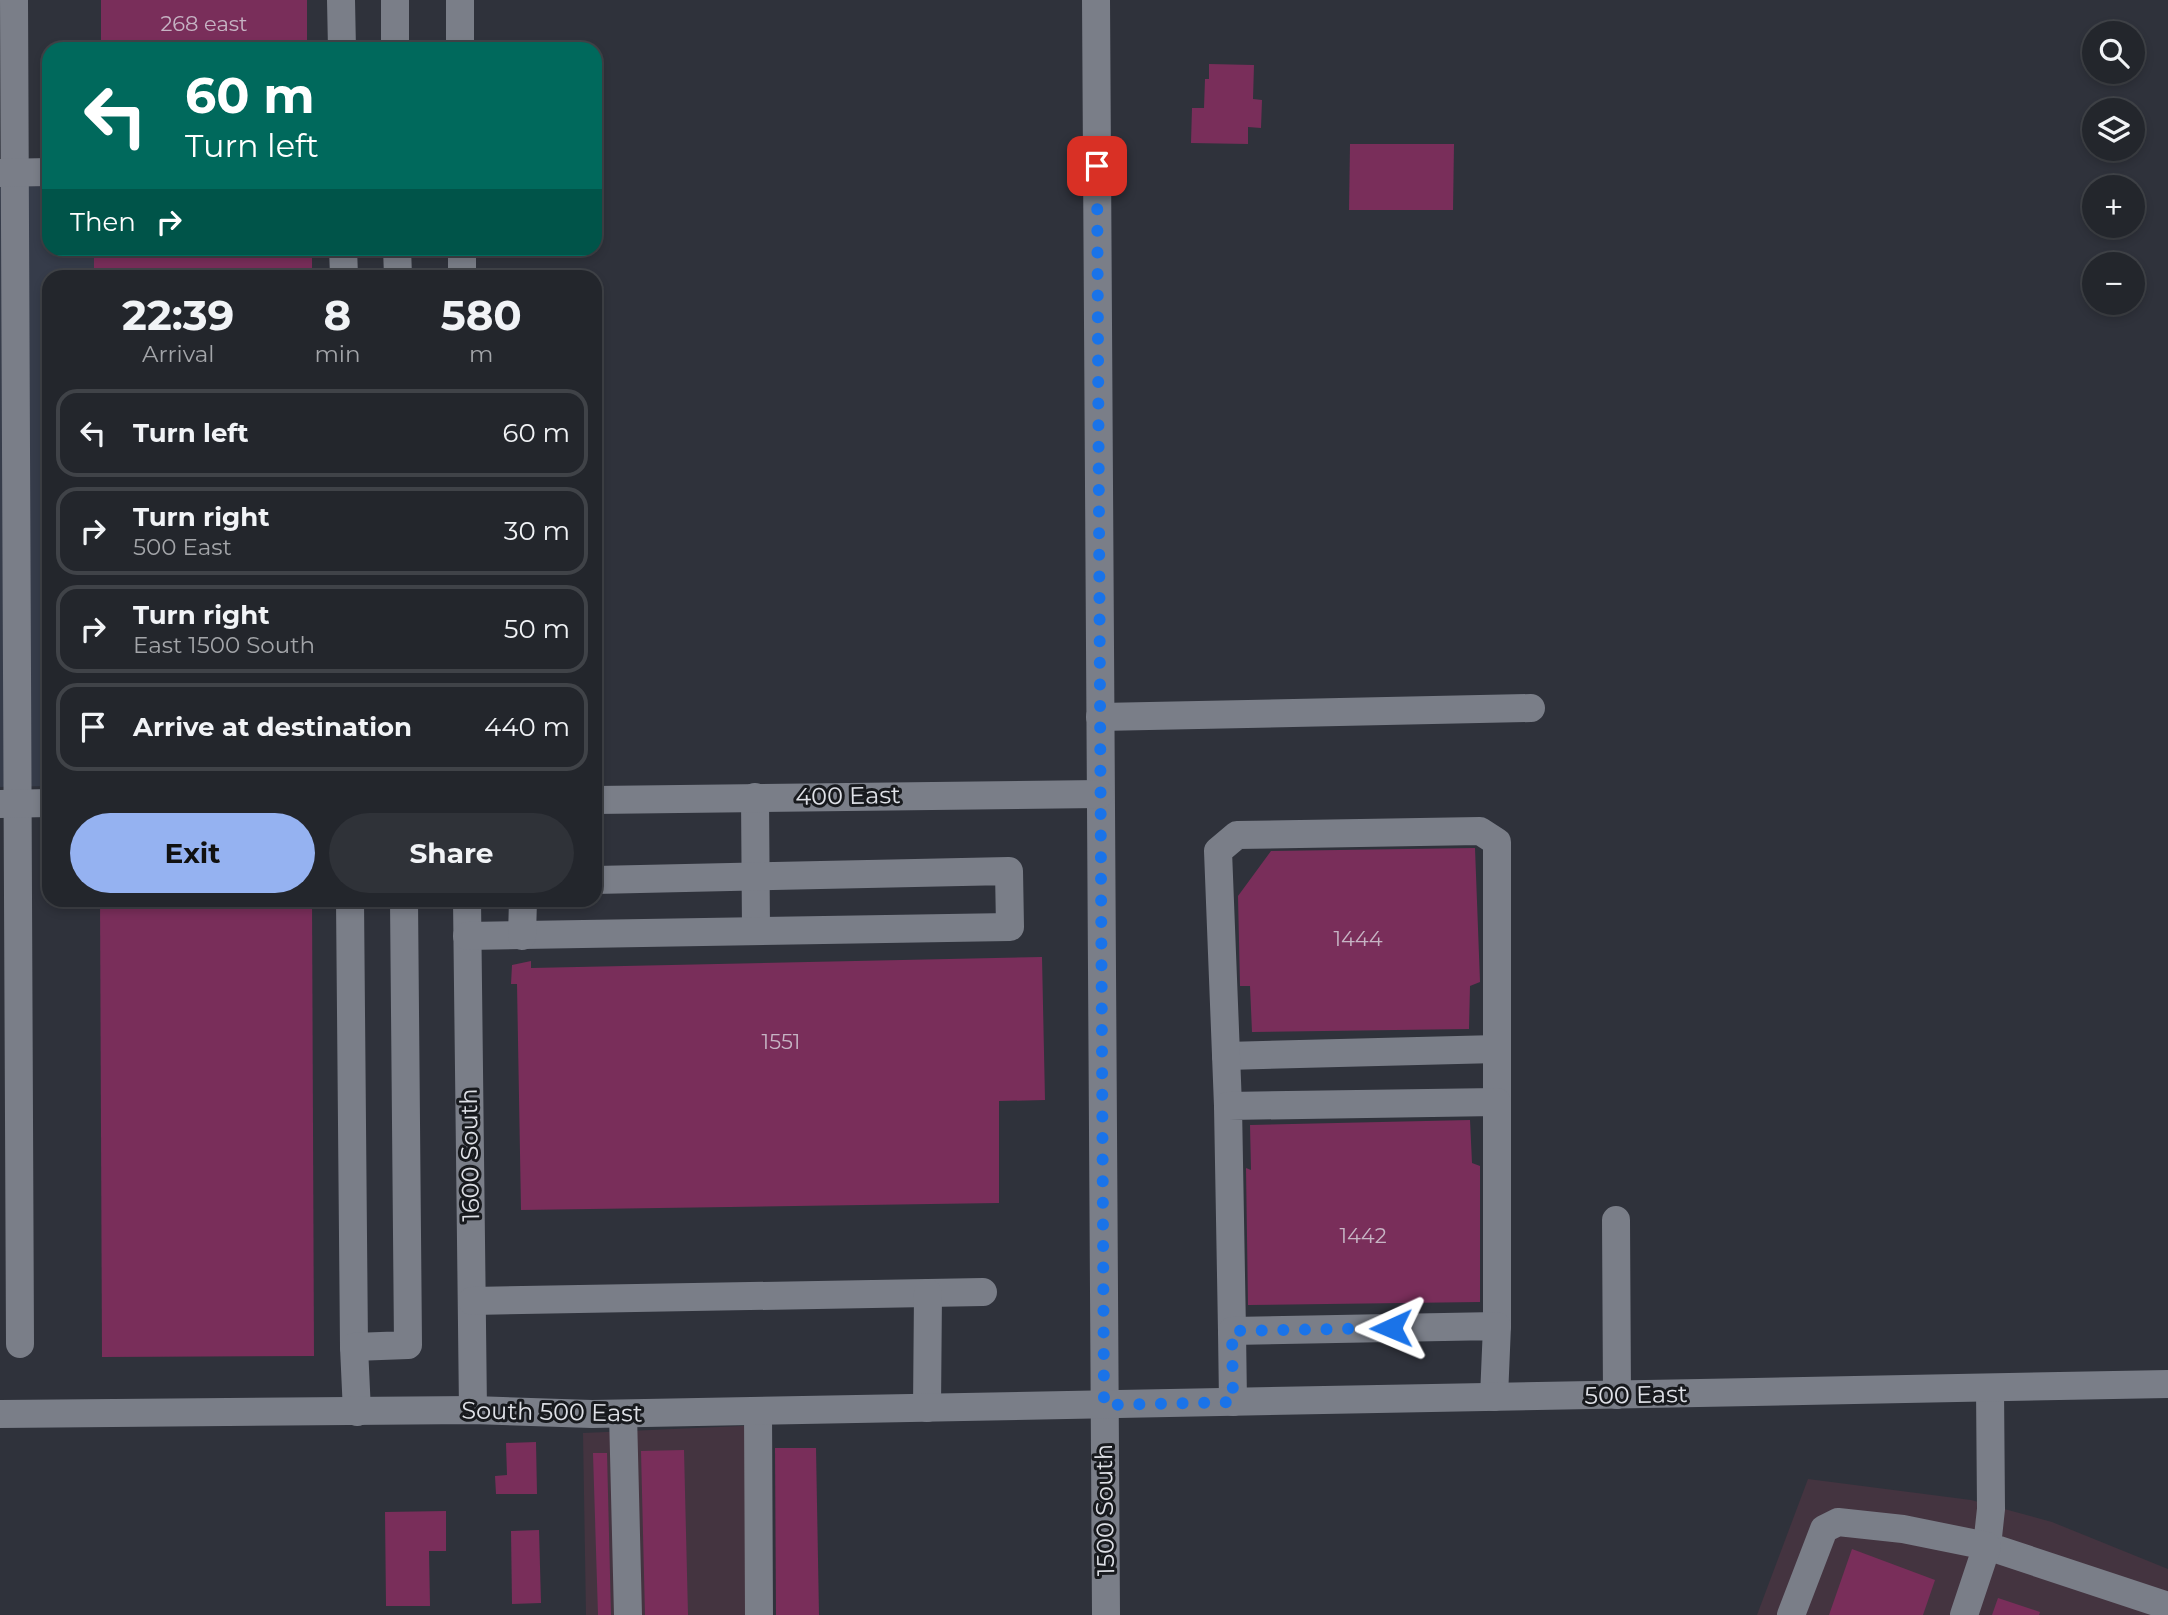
<!DOCTYPE html>
<html lang="en">
<head>
<meta charset="utf-8">
<style>
  :root { --surface:#23262c; --page:#2f3238; --text:#f1f3f6; --muted:#a3a5a9; --line:#404348; --accent:#95b2f1 }
  body { margin:0; font-family:Montserrat,sans-serif; background:var(--page); color:var(--text); height:100vh; display:flex; flex-direction:column; font-size:26px; white-space:nowrap }
  * { box-sizing:border-box; margin:0 }
  p { font-size:23px; color:var(--muted) }
  .icon { flex:none; width:38px; height:38px; fill:none; stroke:currentColor; stroke-width:2; stroke-linecap:round; stroke-linejoin:round }
  .map { position:relative; flex:1; overflow:hidden }
  .drawer { position:absolute; left:42px; top:270px; width:560px; height:637px; display:flex; flex-direction:column; background:var(--surface); border-radius:21px; box-shadow:0 4px 10px #0003,0 0 0 2px var(--line) }
  .drawer>* { flex:none }
  .banner { position:absolute; left:42px; top:42px; width:560px; height:214px; border-radius:21px; box-shadow:0 4px 10px #0003,0 0 0 2px var(--line); background:#00695c; color:#fff; overflow:hidden }
  .controls { position:absolute; left:2082px; top:21px; display:grid; gap:14px }
  .controls a { display:grid; place-items:center; width:63px; height:63px; border-radius:50%; background:var(--surface); box-shadow:0 4px 10px #0003,0 0 0 2px var(--line); font-size:35px }
  .pin { position:absolute; display:grid; place-items:center; width:60px; height:60px; color:#fff; margin:-30px; border-radius:14px; box-shadow:0 4px 10px #0006 }
  .me { position:absolute; width:77px; margin:-38px; rotate:269deg; stroke-linejoin:round; filter:drop-shadow(0 0 5px #0008) }
  .turn { display:flex; align-items:center; gap:24px; height:147px; padding:0 28px; font-size:32px }
  .turn .icon { width:91px; height:91px; stroke-width:2.5 }
  .turn b { display:block; font-size:49px; line-height:60px }
  .then { display:flex; align-items:center; height:66px; padding:0 28px; background:#0003; gap:14px; font-size:26px }
  .eta { display:flex; justify-content:space-evenly; align-items:center; height:119px; text-align:center }
  .eta b { font-size:42px; font-weight:700; line-height:49px }
  .primary-button { display:flex; gap:14px; margin-top:auto; padding:14px 28px }
  .primary-button a { flex:1; height:80px; border-radius:42px; background:var(--accent); color:#111; font-size:28px; font-weight:700; line-height:80px; text-align:center }
  .primary-button a+a { background:var(--page); color:var(--text) }
  ul { padding:0; list-style:none }
  li { display:flex; align-items:center; gap:21px; height:88px; margin:0 14px 10px; padding:0 14px; border:4px solid var(--line); border-radius:21px }
  li div { flex:1 }
  li b { display:block; font-size:26px }
  li em { font-style:normal }
  .map>svg:first-child { display:block }
  .commercial { fill:#443440 }
  .built { fill:#363c4a }
  .building { fill:#792e5a }
  .lines { fill:none; stroke-linecap:round; stroke-linejoin:round }
  .minor { stroke:#7a7e88; stroke-width:28 }
  .route { stroke:#1a73e8; stroke-width:12; stroke-dasharray:0 21.6 }
  .labels { text-anchor:middle; stroke-width:6; stroke-linejoin:round; paint-order:stroke }
  .number-label { font-size:21px; fill:#c6b4c4 }
  .street-label { font-size:24px; fill:#dfe1e7; stroke:#181a1e }
</style>
</head>
<body>
<div class="map">
<svg width="2168" height="1615" viewBox="0 0 2168 1615">
  <rect width="100%" height="100%" fill="#2f323b"/>
  <g class="commercial">
    <polygon points="765,1425 766,1615 586,1615 583,1433"/>
    <polygon points="1808,1479 1971,1500 2052,1522 2168,1569 2168,1615 1757,1615"/>
  </g>
  <polygon class="built" points="49,186 44,202 49,202 49,248 94,249 94,276 49,276 49,786 0,787 0,187"/>
  <g class="building">
    <rect x="101" y="0" width="206" height="49"/>
    <polygon points="1209,64 1254,65 1253,99 1262,100 1261,128 1248,127 1248,144 1191,143 1192,108 1204,108 1205,79 1209,79"/>
    <polygon points="1350,144 1454,144 1453,210 1349,210"/>
    <rect x="94" y="248" width="218" height="28"/>
    <polygon points="1475,848 1480,982 1470,986 1469,1029 1252,1032 1250,986 1240,986 1238,896 1271,851"/>
    <polygon points="100,900 312,900 314,1356 102,1357"/>
    <polygon points="1042,957 1045,1100 999,1101 999,1203 521,1210 517,984 511,984 512,965 531,961 531,968"/>
    <polygon points="1470,1120 1472,1163 1480,1166 1480,1302 1248,1305 1246,1168 1251,1170 1250,1125"/>
    <polygon points="536,1442 537,1494 496,1494 495,1476 507,1475 506,1443"/>
    <polygon points="775,1448 816,1448 819,1615 776,1615"/>
    <polygon points="684,1450 688,1615 645,1615 641,1451"/>
    <polygon points="593,1453 607,1453 611,1615 598,1615"/>
    <polygon points="446,1511 446,1551 429,1551 430,1606 386,1606 385,1512"/>
    <polygon points="539,1530 541,1603 512,1604 511,1531"/>
    <polygon points="1852,1549 1935,1580 1923,1615 1829,1615"/>
    <polygon points="1998,1598 2040,1612 2039,1615 1992,1615"/>
  </g>
  <g class="lines">
    <g class="minor">
      <polyline points="14,0 20,1344"/>
      <polyline points="341,0 342,49"/>
      <polyline points="395,0 395,49"/>
      <polyline points="460,0 460,49"/>
      <polyline points="1096,0 1106,1615"/>
      <polyline points="0,173 49,172"/>
      <polyline points="343,248 344,276"/>
      <polyline points="397,248 398,276"/>
      <polyline points="462,248 462,276"/>
      <polyline points="1100,717 1531,708"/>
      <polyline points="755,797 756,931"/>
      <polyline points="595,800 1100,794"/>
      <polyline points="0,804 49,803"/>
      <polyline points="350,900 354,1347"/>
      <polyline points="467,900 473,1410"/>
      <polyline points="467,936 1010,927 1009,871 595,880"/>
      <polyline points="522,936 523,900"/>
      <polyline points="1226,1056 1497,1049"/>
      <polyline points="1228,1106 1218,851 1237,835 1480,831 1497,842 1497,1102"/>
      <polyline points="1616,1220 1617,1395"/>
      <polyline points="472,1301 983,1292"/>
      <polyline points="1232,1331 1228,1106 1497,1102 1497,1326"/>
      <polyline points="1990,1388 1991,1509 1987,1546 2168,1606"/>
      <polyline points="1233,1402 1232,1331 1497,1326 1494,1397"/>
      <polyline points="927,1408 928,1293"/>
      <polyline points="758,1411 759,1615"/>
      <polyline points="357,1412 354,1347 408,1345 404,900"/>
      <polyline points="0,1414 473,1410 592,1414 2168,1384"/>
      <polyline points="623,1414 628,1615"/>
      <polyline points="1791,1615 1824,1529 1838,1522 1903,1529 1987,1546 1964,1615"/>
    </g>
  </g>
  <g class="lines">
    <polyline class="route" points="1097,166 1104,1405 1233,1402 1232,1331 1391,1328"/>
  </g>
  <g class="labels">
    <g class="number-label">
      <text x="204" y="31">268 east</text>
      <text x="1358" y="946">1444</text>
      <text x="781" y="1049">1551</text>
      <text x="1363" y="1243">1442</text>
    </g>
    <g class="street-label">
      <text transform="translate(848 796) rotate(-1)" y="8">400 East</text>
      <text transform="translate(470 1155) rotate(-91)" y="8">1600 South</text>
      <text transform="translate(1636 1395) rotate(-1)" y="8">500 East</text>
      <text transform="translate(552 1412) rotate(1)" y="8">South 500 East</text>
      <text transform="translate(1105 1510) rotate(-91)" y="8">1500 South</text>
    </g>
  </g>
</svg>
<div class="controls">
<a><svg class="icon" aria-label="search" viewBox="0 0 24 24"><circle cx="10" cy="10" r="6"/><path d="M15 15l6 6"/></svg></a>
<a><svg class="icon" aria-label="layers" viewBox="0 0 24 24"><path d="M12 4l9 5-9 5-9-5zM3 14l9 5 9-5"/></svg></a>
<a>+</a>
<a>−</a>
</div>
<div class="pin" style="left:1097px;top:166px;background:#d93025"><svg class="icon" aria-label="arrive" viewBox="0 0 24 24"><path d="M6 21V4h12l-3 4 3 4H6"/></svg></div>
<svg class="me" style="left:1391px;top:1328px" viewBox="-20 -20 40 40"><path d="M0-17L14 15 0 8-14 15z" fill="#1a73e8" stroke="#fff" stroke-width="4"/></svg>
<div class="banner">
<div class="turn"><svg class="icon" aria-label="left" viewBox="0 0 24 24"><path d="M17 20v-9H6M10 6l-5 5 5 5"/></svg><div><b>60 m</b>Turn left</div></div>
<div class="then">Then<svg class="icon" aria-label="right" viewBox="0 0 24 24"><path d="M7 20v-9h11M14 6l5 5-5 5"/></svg></div>
</div>
<section class="drawer">
<div class="eta">
<div><b>22:39</b><p>Arrival</p></div>
<div><b>8</b><p>min</p></div>
<div><b>580</b><p>m</p></div>
</div>
<ul>
<li><svg class="icon" aria-label="left" viewBox="0 0 24 24"><path d="M17 20v-9H6M10 6l-5 5 5 5"/></svg><div><b>Turn left</b></div><em>60 m</em></li>
<li><svg class="icon" aria-label="right" viewBox="0 0 24 24"><path d="M7 20v-9h11M14 6l5 5-5 5"/></svg><div><b>Turn right</b><p>500 East</p></div><em>30 m</em></li>
<li><svg class="icon" aria-label="right" viewBox="0 0 24 24"><path d="M7 20v-9h11M14 6l5 5-5 5"/></svg><div><b>Turn right</b><p>East 1500 South</p></div><em>50 m</em></li>
<li><svg class="icon" aria-label="arrive" viewBox="0 0 24 24"><path d="M6 21V4h12l-3 4 3 4H6"/></svg><div><b>Arrive at destination</b></div><em>440 m</em></li>
</ul>
<div class="primary-button"><a>Exit</a><a>Share</a></div>
</section>
</div>
</body>
</html>
